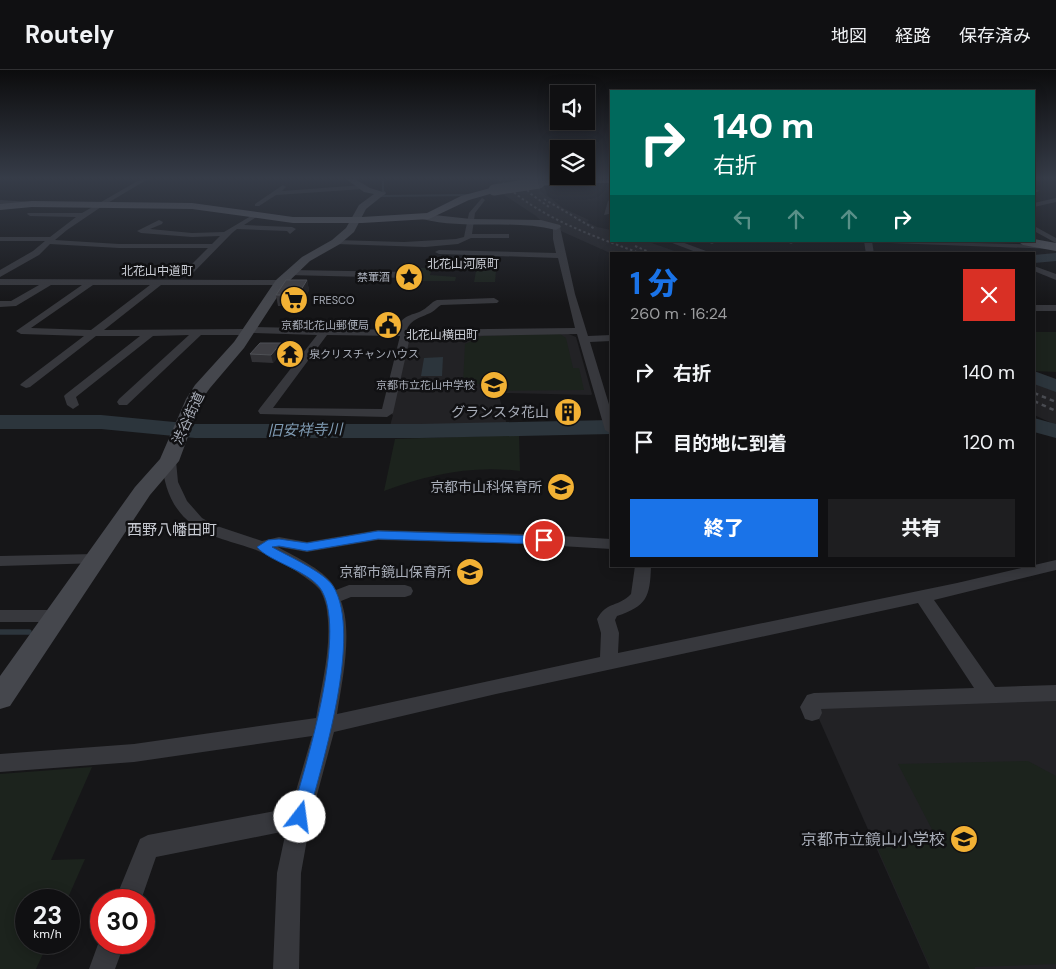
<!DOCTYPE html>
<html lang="ja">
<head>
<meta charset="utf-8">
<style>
  :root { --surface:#101012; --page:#1e1e20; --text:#f1f3f6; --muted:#9c9d9f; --line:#303032; --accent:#1a73e8 }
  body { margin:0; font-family:"DM Sans","Noto Sans JP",sans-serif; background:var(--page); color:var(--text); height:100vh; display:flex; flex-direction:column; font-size:19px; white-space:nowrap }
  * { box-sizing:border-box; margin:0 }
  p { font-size:16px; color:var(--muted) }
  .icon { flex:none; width:28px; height:28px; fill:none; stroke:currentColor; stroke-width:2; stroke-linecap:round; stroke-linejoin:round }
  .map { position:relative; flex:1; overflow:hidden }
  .drawer { position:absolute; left:610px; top:182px; width:425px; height:315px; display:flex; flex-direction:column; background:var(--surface); border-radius:0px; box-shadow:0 2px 12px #0003,0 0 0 1px var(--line) }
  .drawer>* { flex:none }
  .hud { position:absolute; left:610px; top:20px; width:425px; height:152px; border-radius:0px; box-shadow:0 2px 12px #0003,0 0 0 1px var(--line); background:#00695c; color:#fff; overflow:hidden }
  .controls { position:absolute; left:550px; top:15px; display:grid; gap:10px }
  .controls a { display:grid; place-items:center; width:45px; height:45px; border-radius:0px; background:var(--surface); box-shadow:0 2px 12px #0003,0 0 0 1px var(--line); font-size:25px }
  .speed { position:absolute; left:15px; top:819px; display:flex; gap:10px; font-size:25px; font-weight:700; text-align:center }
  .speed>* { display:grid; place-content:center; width:65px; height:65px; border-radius:50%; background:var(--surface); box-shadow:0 2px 12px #0003,0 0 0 1px var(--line); line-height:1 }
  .speed small { font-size:12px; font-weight:400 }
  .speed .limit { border:8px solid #d22; background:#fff; color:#111 }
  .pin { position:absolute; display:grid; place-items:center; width:42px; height:42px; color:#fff; margin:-21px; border:2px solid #fff; border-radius:50%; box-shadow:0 1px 5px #0007 }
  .me { position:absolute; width:55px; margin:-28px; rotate:15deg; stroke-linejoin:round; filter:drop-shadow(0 0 4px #0008) }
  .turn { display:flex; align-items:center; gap:18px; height:105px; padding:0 20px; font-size:22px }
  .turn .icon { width:65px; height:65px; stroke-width:2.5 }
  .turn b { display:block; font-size:35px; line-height:42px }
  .lanes { display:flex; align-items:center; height:48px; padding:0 20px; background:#0003; justify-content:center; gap:25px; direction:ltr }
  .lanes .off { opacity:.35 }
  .round { display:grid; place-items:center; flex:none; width:52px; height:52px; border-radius:0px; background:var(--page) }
  .summary { display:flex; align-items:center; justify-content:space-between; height:85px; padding:0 20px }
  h1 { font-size:30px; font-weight:800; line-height:38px; color:var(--accent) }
  .action { display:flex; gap:10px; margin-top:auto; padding:10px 20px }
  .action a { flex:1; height:58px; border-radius:0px; background:var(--accent); color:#fff; font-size:20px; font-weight:800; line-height:58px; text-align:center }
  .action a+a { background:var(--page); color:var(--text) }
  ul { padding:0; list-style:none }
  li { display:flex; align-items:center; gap:15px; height:70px; padding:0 20px }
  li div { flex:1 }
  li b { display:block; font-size:19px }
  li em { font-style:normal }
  header { display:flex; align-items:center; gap:30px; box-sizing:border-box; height:70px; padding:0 25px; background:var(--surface); border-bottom:1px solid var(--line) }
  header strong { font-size:24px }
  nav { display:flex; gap:28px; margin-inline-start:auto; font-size:18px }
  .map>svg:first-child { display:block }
  .built { fill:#222225 }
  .green { fill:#1c231d }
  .water { fill:#2c353c }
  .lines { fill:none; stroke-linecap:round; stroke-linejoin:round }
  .stream-far1 { stroke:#2c353c; stroke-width:2 }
  .stream { stroke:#2c353c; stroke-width:5.5 }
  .river { fill:#2c353c; fill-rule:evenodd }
  .street { fill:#37383d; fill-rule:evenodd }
  .secondary { fill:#45474d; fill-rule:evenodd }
  .primary { fill:#53555c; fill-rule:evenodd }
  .rail-far1 { stroke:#4a4c52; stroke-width:2; stroke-dasharray:2.5 2.5; stroke-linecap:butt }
  .rail { stroke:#4a4c52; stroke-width:2.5; stroke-dasharray:4.5 4; stroke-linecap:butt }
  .primary-bridge { stroke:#53555c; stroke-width:11 }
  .wall { fill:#323236 }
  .shaded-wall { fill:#212124 }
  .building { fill:#3f3f44; stroke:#4f5156 }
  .route { fill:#1a73e8; stroke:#114b97 }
  .labels { text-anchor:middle; stroke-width:5; stroke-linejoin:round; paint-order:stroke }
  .far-poi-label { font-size:11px; fill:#a8adb8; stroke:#111113; text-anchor:end }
  .far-neighbourhood-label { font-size:12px; fill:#c9ccd4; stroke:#111113 }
  .poi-label { font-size:14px; fill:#a8adb8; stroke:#111113; text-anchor:end }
  .street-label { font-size:14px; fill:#a8adb8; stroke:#111113 }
  .water-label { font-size:15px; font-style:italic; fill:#7f9bb3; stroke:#111113 }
  .neighbourhood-label { font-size:15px; fill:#c9ccd4; stroke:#111113 }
  .near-poi-label { font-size:16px; fill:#a8adb8; stroke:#111113; text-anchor:end }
</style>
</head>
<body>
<header>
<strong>Routely</strong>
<nav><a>地図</a><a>経路</a><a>保存済み</a></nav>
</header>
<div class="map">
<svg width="1056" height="899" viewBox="0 0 1056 899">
  <rect width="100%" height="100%" fill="#161618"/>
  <g class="built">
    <polygon points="495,109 538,109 544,115 547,125 563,138 589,150 587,152 597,157 611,160 611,171 646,171 683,184 610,183 543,153 536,146 501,123 507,122 496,114 498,113"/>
    <polygon points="566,263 576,267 592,324 591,325 506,323 499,326 507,355 390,356 393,345 391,344 409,266"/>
    <polygon points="1034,309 1056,317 1056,355 1034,345"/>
    <polygon points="1056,627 1056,899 930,899 815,640 819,635"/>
  </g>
  <g class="green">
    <polygon points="413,198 432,198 430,205 456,207 455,211 411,211 418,203 410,203"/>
    <polygon points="494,200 496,201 495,212 474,212 476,201"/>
    <polygon points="1034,262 1056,262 1056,302 1034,301"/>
    <polygon points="560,264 566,268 573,298 579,298 584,320 497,321 496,314 463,314 465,274 483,266"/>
    <path d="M519,365L520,401C472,395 429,404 384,421L395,369Z"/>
    <polygon points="1028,691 1056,706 1056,894 975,897 975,899 931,899 877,777 939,773 898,694"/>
    <polygon points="92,697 51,790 85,789 67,830 26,830 26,872 48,873 36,899 0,899 0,704"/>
  </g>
  <polygon class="water" points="443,287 442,306 421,306 424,288"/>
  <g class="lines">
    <polyline class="stream-far1" points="383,109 383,121 385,123 382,126 470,125"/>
    <polyline class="stream" points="0,562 29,562"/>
    <g class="river">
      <polygon points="1056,183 1056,191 1034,193 1034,185"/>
      <polygon points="1034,301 1056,309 1056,322 1034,314"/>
      <polygon points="0,345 101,345 195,354 420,354 611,350 611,364 420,368 195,368 101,359 0,359"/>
      <polygon points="1034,348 1056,354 1056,368 1034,362"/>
    </g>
    <g class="street">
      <polygon points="141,109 148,109 101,137 67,160 55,170 119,174 212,174 220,166 192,167 141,163 137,161 159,150 163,152 162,154 150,159 192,163 224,162 256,143 258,144 258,146 244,155 292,157 296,159 290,164 287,161 237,159 232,163 191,205 188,206 184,203 185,201 208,178 119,178 50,174 39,185 0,207 0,200 33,181 45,171 0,171 0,167 50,167 76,147 30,146 27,144 28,143 82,143"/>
      <polygon points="283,115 286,117 282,121 363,115 366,117 363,119 276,125 259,136 255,136 255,134"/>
      <polygon points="1034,119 1038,120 1039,121 1034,123"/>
      <polygon points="482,128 485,130 475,143 472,164 509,164 509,168 471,168 458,174 425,177 336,174 332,172 336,170 404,172 456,169 464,167 469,143"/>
      <polygon points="1056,128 1056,132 1034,137 1034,133"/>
      <polygon points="611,129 609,144 604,145 608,131"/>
      <polygon points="0,130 32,132 35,134 32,136 0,134"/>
      <path d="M553,155L560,157L575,224L588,266L611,265V271L590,272L611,341V364L605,360L577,264L410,267L393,343L387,347L260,344L258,341L260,338L317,265L252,263L248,265H201L127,335H119L117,332L119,329L189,265L153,266L76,327L79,335L73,339L67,335L64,326L66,324L140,266H96L30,317L26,318L20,315L22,313L84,266L21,264L16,261L82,215H51L16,236L0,237V231H11L39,215H0V209L280,210L283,211V215H161L104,260L245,259L249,257L397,260C403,241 416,247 427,237C431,234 432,232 437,230L494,228L499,231L497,233L441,235C437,237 436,240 432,242C423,247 410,249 407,260L575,258L558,188L439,184L435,182L439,180L556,183L553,169ZM93,215H150L91,260L31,258ZM327,265L400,266L382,339L273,338Z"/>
      <polygon points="1034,156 1056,168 1056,173 1034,161"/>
      <polygon points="667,171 679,171 714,184 701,184"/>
      <polygon points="705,171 715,171 716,172 712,174"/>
      <polygon points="797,171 791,174 787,172 788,171"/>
      <polygon points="864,171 872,171 874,184 866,184"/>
      <polygon points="886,171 1056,175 1056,179 890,173"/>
      <polygon points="1034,196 1056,204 1056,210 1034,201"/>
      <polygon points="291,200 407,202 411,205 407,208 288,205 287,203"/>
      <rect x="1034" y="235" width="22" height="6"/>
      <path d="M169,387L176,391L178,412L187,431L202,448L214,455L262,471L279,467L307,472L378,460L527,464L611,469V479L527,474L378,470L307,482L278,477C295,487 328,501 336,520L349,515H405L411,517L413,521L411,525L405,527H351L341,531C353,563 342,611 337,644L600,587L601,563L597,549C607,531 619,537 631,524L635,496H651C650,527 647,536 617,546L615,550L619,563L618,583L957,513L1056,490V500L934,530L995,617L1056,615V631L821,639L822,643L819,649L812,651L805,649L800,637L807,625L814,623L974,618L918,533L496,624L334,662L311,747L301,803L299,899H273L277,803L286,761L156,787L141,830H115L140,769L148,765L291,738L312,666L134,692L0,702V684L134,674L316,648C322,614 332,575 327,542C327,536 323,525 320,520C311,508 270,485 256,480C235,472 209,468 192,454C171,438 164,416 162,391Z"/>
      <polygon points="95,484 101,485 103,489 101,493 0,496 0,486"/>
      <polygon points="0,540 56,540 62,542 65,546 62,550 56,552 0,552"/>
      <polygon points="101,866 101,872 125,872 115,899 89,899"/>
    </g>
    <g class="secondary">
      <polygon points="346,109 355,109 370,118 386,123 366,139 354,162 340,174 310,191 285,215 244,278 210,318 202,329 179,391 150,425 10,636 0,639 0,606 135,417 160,389 186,329 195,315 234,272 276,210 302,187 332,170 346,158 359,135 374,124 364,122"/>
      <path d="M425,144L471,149L541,150L560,155L561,157L556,160C512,149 466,160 422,149L420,147Z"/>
    </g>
    <g class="primary">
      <polygon points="554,109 611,109 611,113 572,113 539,116 534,113 539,110"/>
      <polygon points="494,117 497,118 497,122 469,130 429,149 362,153 293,153 192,139 32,137 0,140 0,134 32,131 192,133 293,147 362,147 427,143 461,126"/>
      <polygon points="1034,169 1056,173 1056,181 1023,175 1017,171 1034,171"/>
    </g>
    <g class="rail-far1">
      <path d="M499,109C538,148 591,165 642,184"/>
      <polyline points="517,109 531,124 549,137"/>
      <polyline points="544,129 595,159"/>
      <polyline points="635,176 654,184"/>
    </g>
    <g class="rail">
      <polyline points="1034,323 1056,332"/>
      <polyline points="1034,331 1056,341"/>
    </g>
    <polyline class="primary-bridge" points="494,120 539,113"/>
  </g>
  <g class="wall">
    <polygon points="307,210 309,220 301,236 278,236 276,225"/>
    <polygon points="283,281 273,293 252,292 250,284"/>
  </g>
  <g class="shaded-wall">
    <polygon points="307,210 309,220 301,236 298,225"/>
    <polygon points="281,273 283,281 273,293 271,285"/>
  </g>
  <g class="building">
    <polygon points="286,210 307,210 298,225 276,225"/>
    <polygon points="260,273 281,273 271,285 250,284"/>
  </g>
  <linearGradient id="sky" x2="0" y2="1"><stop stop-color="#0c0c0d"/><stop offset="0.46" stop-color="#363c48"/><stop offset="1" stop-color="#363c48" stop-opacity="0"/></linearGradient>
  <rect width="1056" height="235" fill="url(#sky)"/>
  <path class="route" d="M378,461L544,466L550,470L544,474L378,469L307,481L279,476L272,477C288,486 324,502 333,516C363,564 322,694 308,747L306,753L300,755L293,753L291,747C305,697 347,566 322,521C311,501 269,492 257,477L268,470L279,469L307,473Z"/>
  <defs>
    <g id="sight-disc" transform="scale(1.4375)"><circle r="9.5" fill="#f2b134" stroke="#111113"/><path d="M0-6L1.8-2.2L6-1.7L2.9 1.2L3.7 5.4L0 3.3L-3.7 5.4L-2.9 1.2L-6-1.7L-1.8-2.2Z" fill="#111"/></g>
    <g id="supermarket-disc" transform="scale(1.4375)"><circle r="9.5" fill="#f2b134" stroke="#111113"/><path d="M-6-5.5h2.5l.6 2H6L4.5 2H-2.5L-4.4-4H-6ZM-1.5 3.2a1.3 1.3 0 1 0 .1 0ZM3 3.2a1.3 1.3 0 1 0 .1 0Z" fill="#111"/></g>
    <g id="civic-disc" transform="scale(1.4375)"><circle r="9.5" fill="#f2b134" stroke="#111113"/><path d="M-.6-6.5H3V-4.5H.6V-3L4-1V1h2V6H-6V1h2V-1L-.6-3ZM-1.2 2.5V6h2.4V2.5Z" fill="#111"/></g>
    <g id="temple-disc" transform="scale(1.4375)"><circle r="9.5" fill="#f2b134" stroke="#111113"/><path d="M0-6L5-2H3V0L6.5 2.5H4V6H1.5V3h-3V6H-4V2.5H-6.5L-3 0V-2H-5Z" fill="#111"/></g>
    <g id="school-disc" transform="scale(1.4375)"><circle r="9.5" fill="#f2b134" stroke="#111113"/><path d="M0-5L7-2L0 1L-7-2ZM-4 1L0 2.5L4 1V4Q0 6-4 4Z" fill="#111"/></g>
    <g id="building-disc" transform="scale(1.4375)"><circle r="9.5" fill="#f2b134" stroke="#111113"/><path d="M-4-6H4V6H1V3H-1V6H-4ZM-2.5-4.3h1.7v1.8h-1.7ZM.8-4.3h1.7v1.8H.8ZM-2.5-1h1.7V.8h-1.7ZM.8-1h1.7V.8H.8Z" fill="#111"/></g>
  </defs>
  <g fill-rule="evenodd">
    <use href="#sight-disc" x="409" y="207"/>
    <use href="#supermarket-disc" x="294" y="230"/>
    <use href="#civic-disc" x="388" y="255"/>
    <use href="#temple-disc" x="290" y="284"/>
    <use href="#school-disc" x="494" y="315"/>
    <use href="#building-disc" x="568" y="342"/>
    <use href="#school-disc" x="561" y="417"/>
    <use href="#school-disc" x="470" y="502"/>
    <use href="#school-disc" x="964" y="769"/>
  </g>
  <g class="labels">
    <g class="far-poi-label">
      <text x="390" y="211">禁葷酒</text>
      <text x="313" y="234" text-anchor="start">FRESCO</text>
      <text x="369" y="259">京都北花山郵便局</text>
      <text x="309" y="288" text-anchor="start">泉クリスチャンハウス</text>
      <text x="475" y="319">京都市立花山中学校</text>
    </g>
    <g class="far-neighbourhood-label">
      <text x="463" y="198">北花山河原町</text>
      <text x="157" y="205">北花山中道町</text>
      <text x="442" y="269">北花山横田町</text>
    </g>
    <g class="poi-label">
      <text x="549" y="347">グランスタ花山</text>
      <text x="542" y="422">京都市山科保育所</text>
      <text x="451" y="507">京都市鏡山保育所</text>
    </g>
    <g class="street-label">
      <text transform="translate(188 348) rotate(-65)" y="5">渋谷街道</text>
    </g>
    <g class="water-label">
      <text transform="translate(305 360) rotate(-1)" y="5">旧安祥寺川</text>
    </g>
    <g class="neighbourhood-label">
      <text x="172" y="465">西野八幡田町</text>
    </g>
    <g class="near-poi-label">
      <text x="945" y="775">京都市立鏡山小学校</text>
    </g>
  </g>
</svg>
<div class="controls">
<a><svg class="icon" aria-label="sound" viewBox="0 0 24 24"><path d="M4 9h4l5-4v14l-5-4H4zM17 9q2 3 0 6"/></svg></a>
<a><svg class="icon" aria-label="layers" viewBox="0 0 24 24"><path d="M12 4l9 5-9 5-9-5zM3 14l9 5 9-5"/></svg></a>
</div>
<div class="speed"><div>23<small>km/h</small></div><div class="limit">30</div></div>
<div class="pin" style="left:544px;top:470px;background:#d93025"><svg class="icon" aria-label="arrive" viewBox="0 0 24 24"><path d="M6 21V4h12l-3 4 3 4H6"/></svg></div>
<svg class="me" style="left:300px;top:747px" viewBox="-20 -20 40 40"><circle r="19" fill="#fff"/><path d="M0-13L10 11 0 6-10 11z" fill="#1a73e8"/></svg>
<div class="hud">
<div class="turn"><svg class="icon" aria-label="right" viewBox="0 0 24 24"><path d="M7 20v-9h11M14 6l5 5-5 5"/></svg><div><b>140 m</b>右折</div></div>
<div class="lanes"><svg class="icon off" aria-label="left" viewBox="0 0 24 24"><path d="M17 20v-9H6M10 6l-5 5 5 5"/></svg><svg class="icon off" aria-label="ahead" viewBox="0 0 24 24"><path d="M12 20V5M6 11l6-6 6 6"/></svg><svg class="icon off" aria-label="ahead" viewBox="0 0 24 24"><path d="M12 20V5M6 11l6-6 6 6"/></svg><svg class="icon" aria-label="right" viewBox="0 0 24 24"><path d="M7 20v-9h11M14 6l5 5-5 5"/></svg></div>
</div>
<section class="drawer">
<div class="summary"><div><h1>1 分</h1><p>260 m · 16:24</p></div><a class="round" style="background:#d93025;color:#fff"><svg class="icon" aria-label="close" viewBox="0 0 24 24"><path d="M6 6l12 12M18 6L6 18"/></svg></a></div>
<ul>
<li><svg class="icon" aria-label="right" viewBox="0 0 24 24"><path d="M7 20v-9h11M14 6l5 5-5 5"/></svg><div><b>右折</b></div><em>140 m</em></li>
<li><svg class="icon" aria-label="arrive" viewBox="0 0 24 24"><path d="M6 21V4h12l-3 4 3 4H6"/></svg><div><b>目的地に到着</b></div><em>120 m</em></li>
</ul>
<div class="action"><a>終了</a><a>共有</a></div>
</section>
</div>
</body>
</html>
